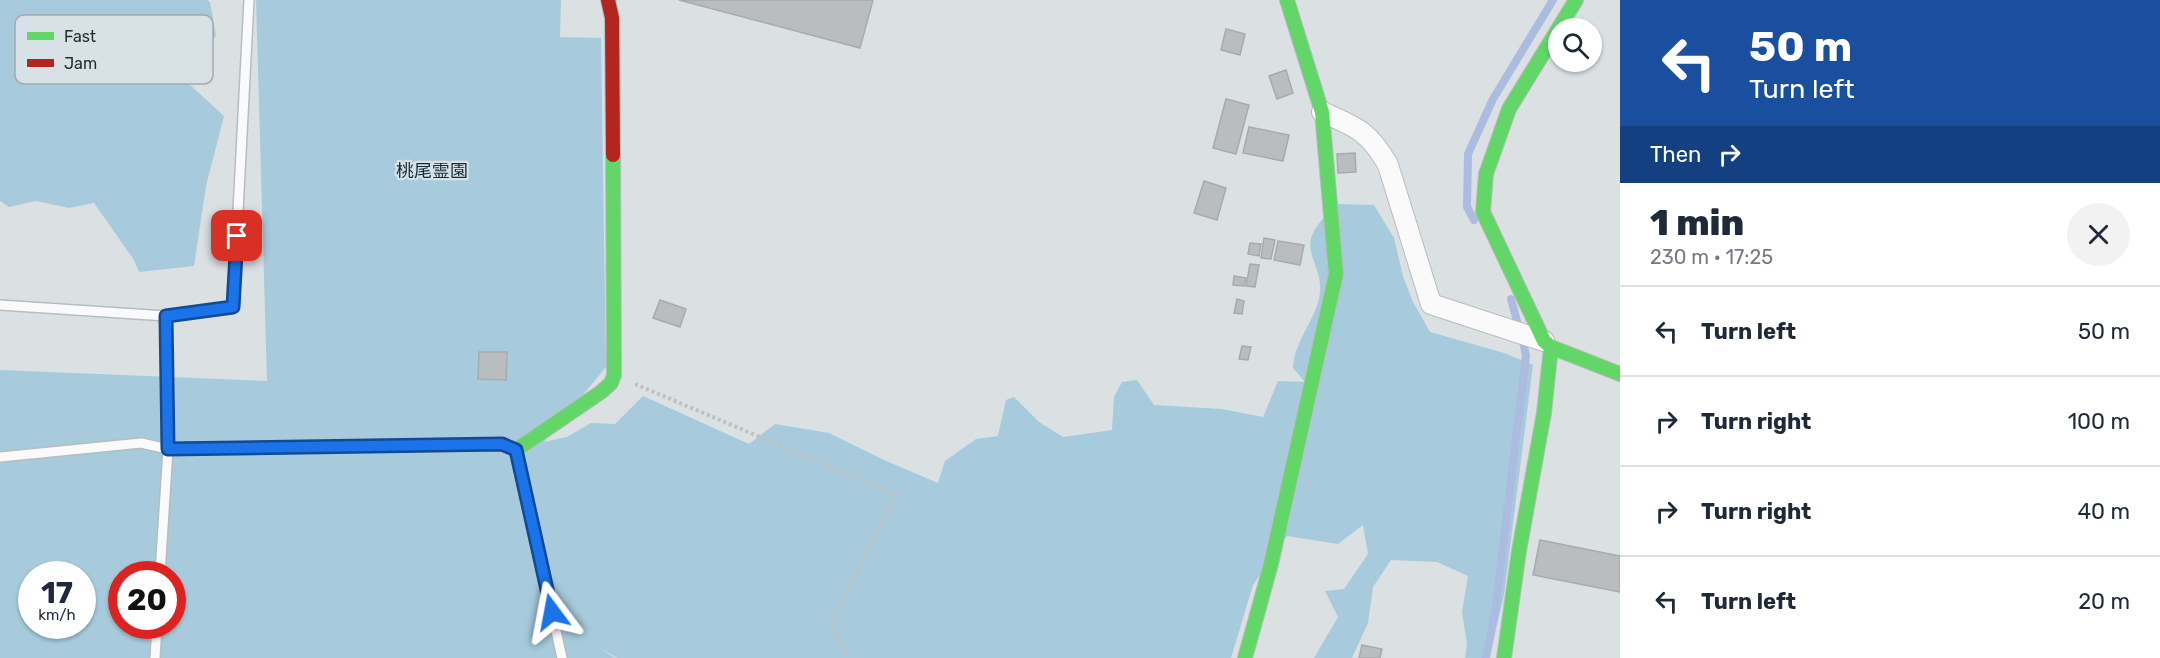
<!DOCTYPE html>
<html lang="en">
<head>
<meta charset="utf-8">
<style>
  :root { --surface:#fff; --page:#f2f2f3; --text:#1f2937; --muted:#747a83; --line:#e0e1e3 }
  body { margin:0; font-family:Rubik,"Noto Sans JP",sans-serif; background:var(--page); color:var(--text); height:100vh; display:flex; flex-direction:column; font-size:22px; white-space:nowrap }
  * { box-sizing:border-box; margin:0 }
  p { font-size:20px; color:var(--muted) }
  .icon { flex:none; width:33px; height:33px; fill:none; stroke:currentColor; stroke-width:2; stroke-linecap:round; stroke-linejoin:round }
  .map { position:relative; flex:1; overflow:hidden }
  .details { display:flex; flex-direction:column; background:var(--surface); width:540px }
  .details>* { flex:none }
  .top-card { background:#1a4fa0; color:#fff; overflow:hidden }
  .buttons { position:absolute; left:1548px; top:18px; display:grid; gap:12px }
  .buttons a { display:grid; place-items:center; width:54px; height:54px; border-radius:50%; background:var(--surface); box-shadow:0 2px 4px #0004; font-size:30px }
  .speed { position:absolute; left:18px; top:561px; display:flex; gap:12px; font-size:30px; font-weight:700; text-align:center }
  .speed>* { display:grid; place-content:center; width:78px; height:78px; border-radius:50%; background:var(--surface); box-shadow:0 2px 4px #0004; line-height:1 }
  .speed small { font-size:15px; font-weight:400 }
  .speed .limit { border:9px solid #d22; background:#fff; color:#111 }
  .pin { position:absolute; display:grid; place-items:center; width:51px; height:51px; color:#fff; margin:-26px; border-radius:12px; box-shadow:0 3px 9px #0006 }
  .me { position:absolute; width:66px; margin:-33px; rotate:347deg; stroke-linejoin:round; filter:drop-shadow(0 0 4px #0008) }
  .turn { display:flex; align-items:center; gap:21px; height:126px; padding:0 30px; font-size:27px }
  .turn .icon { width:78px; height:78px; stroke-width:2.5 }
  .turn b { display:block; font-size:42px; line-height:51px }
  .then { display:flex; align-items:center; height:57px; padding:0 30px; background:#0003; gap:12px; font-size:22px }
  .round { display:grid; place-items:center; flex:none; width:63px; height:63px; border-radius:32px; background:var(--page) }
  .head { display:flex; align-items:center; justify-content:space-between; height:102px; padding:0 30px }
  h1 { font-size:36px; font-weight:800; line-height:45px }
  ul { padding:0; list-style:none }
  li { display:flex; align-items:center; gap:18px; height:90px; padding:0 30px; border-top:2px solid var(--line) }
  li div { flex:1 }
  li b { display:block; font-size:22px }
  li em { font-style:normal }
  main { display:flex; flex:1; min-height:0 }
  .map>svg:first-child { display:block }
  .green { fill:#a7cbdc; fill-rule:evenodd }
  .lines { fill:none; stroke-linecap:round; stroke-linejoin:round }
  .stream { stroke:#abbce0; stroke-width:8 }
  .building { fill:#babdbf; stroke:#a8abad; stroke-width:1.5 }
  .lane-casing { stroke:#b8bcbe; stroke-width:12 }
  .street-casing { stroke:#b8bcbe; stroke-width:22 }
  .fast-casing { stroke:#b8bcbe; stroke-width:16 }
  .jam-casing { stroke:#b8bcbe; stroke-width:16 }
  .path { stroke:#bec0c2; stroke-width:4; stroke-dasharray:3 3; stroke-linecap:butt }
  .lane { stroke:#fafafb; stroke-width:9 }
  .street { stroke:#fafafb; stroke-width:20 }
  .fast { stroke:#63d668; stroke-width:14 }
  .jam { stroke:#b3261e; stroke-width:14 }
  .route-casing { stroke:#114b97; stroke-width:15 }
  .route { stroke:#1a73e8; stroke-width:10 }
  .labels { text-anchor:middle; stroke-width:4.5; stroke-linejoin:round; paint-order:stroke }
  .park-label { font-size:18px; fill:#0f2d3a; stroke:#d8e1e5 }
  .key { fill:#d8e1e5; stroke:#a3aaae; stroke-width:1.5 }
  .key-label { font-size:16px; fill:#282b2d }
</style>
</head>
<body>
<main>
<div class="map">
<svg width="1620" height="658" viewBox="0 0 1620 658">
  <rect width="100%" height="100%" fill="#dbe0e2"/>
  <g class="green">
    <polygon points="0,0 207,0 210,2 216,36 185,61 154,35 149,76 189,84 224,116 206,186 194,266 139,272 134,260 94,203 69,208 36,201 9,207 0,201"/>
    <path d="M256,0H561L560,37L601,38L606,367L544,442L567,437L591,423L615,424L643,396L749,444L775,424L829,433L884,460L938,483L945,461L976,439L998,436L1006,400L1014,397L1039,422L1063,437L1112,430L1114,397L1122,382L1137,380L1154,405L1222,409L1263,417L1278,381L1305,382L1293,368C1294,338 1321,316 1320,286C1320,266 1304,252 1313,233C1318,222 1329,213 1336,204L1374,205L1394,238L1403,276L1412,300L1430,332L1504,353L1533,365L1504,595L1489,658H1465L1467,644L1462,612L1468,576L1437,562L1391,560L1373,587L1368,623L1352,658H1314L1338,617L1325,591L1344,589L1368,554L1363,525L1338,544L1287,536L1253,585L1231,658H617L599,647L615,658H0V370L267,381ZM32,574H82V626H32ZM122,574H172V626H122Z"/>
  </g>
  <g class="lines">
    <g class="stream">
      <polyline points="1474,220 1467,207 1468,154 1493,99 1553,0"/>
      <polyline points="1511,299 1517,321"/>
      <polyline points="1486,658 1495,612 1526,356 1524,346"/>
    </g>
  </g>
  <g class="building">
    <polygon points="679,0 873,0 860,48"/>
    <polygon points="1226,29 1245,34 1240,55 1221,50"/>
    <polygon points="1286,70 1293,93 1277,99 1269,76"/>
    <polygon points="1226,99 1249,105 1236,154 1213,148"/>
    <polygon points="1249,127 1289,135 1283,161 1243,153"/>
    <polygon points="1355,153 1356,172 1338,173 1337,154"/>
    <polygon points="1204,181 1226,188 1217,220 1194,213"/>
    <polygon points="1264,238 1275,240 1271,259 1261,258"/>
    <polygon points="1278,241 1304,245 1300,265 1274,260"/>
    <polygon points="1250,243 1261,244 1259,256 1248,254"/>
    <polygon points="1250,264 1259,265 1255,287 1246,286"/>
    <polygon points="1234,276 1246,278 1244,286 1233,285"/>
    <polygon points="1237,299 1244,301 1242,314 1234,313"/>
    <polygon points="660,300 686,309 680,327 653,318"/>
    <polygon points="1242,346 1251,347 1248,360 1239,359"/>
    <polygon points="479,352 507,352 506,380 478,379"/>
    <polygon points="1540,540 1620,556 1620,592 1533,575"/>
    <polygon points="1362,645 1382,649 1380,658 1359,658"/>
  </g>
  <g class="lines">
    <g class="lane-casing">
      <g id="lane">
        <polyline points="0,305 166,316 233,307 249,0"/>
        <polyline points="0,457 141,443 168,449 502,444 516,450 562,658"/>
        <polyline points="160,574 168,449 166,316"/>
        <polyline points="155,658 157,626"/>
      </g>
    </g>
    <g class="street-casing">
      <path id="street" d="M1322,112C1356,127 1369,131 1388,165L1431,304L1544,341"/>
    </g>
    <g class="fast-casing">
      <g id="fast">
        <polyline points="1576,0 1509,109 1486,174 1483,212 1544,341 1551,347 1620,374"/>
        <polyline points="516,450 601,392 611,383 614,375 613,155"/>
        <polyline points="1245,658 1271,564 1336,274 1322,112 1287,0"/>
        <polyline points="1504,658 1519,551 1544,413 1551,347"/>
      </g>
    </g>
    <g class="jam-casing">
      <polyline id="jam" points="608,0 612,18 613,155"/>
    </g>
    <polyline class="path" points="635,384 897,495 830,623 848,658"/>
    <use href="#lane" class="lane"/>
    <use href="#street" class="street"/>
    <use href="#fast" class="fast"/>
    <use href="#jam" class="jam"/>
  </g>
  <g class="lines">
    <g class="route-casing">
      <polyline id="route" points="237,236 233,307 166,316 168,449 502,444 516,450 552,612"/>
    </g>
    <use href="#route" class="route"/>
  </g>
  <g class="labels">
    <g class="park-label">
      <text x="432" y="177">桃尾霊園</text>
    </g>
  </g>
  <rect x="15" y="15" width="198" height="69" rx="9" class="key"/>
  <rect x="27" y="32" width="27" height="8" fill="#63d668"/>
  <rect x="27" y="59" width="27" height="8" fill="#b3261e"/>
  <g class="key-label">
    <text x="64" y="42">Fast</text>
    <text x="64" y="69">Jam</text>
  </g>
</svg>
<div class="buttons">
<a><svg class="icon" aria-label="search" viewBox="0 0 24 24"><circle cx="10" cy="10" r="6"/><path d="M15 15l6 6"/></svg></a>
</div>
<div class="speed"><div>17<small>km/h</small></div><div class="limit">20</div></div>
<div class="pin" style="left:237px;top:236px;background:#d93025"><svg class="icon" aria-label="arrive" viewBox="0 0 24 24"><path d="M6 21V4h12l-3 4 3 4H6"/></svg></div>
<svg class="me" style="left:552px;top:612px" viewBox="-20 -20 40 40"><path d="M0-17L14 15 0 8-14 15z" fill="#1a73e8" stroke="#fff" stroke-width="4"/></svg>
</div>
<section class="details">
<div class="top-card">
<div class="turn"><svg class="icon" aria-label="left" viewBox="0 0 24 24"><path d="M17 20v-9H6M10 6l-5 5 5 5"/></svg><div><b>50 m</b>Turn left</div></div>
<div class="then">Then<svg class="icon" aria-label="right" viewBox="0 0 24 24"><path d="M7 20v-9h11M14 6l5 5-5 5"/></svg></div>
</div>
<div class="head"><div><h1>1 min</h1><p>230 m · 17:25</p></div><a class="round"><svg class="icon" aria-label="close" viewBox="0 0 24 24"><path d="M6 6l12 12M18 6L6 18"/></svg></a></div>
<ul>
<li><svg class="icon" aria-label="left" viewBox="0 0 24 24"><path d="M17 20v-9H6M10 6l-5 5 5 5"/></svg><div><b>Turn left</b></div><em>50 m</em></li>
<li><svg class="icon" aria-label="right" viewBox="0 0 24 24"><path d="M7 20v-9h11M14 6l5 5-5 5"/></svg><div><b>Turn right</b></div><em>100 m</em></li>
<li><svg class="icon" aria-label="right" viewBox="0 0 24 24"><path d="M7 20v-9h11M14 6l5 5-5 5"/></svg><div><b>Turn right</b></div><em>40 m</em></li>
<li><svg class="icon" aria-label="left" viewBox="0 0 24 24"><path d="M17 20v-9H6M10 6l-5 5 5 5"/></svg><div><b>Turn left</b></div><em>20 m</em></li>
</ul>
</section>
</main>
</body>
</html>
